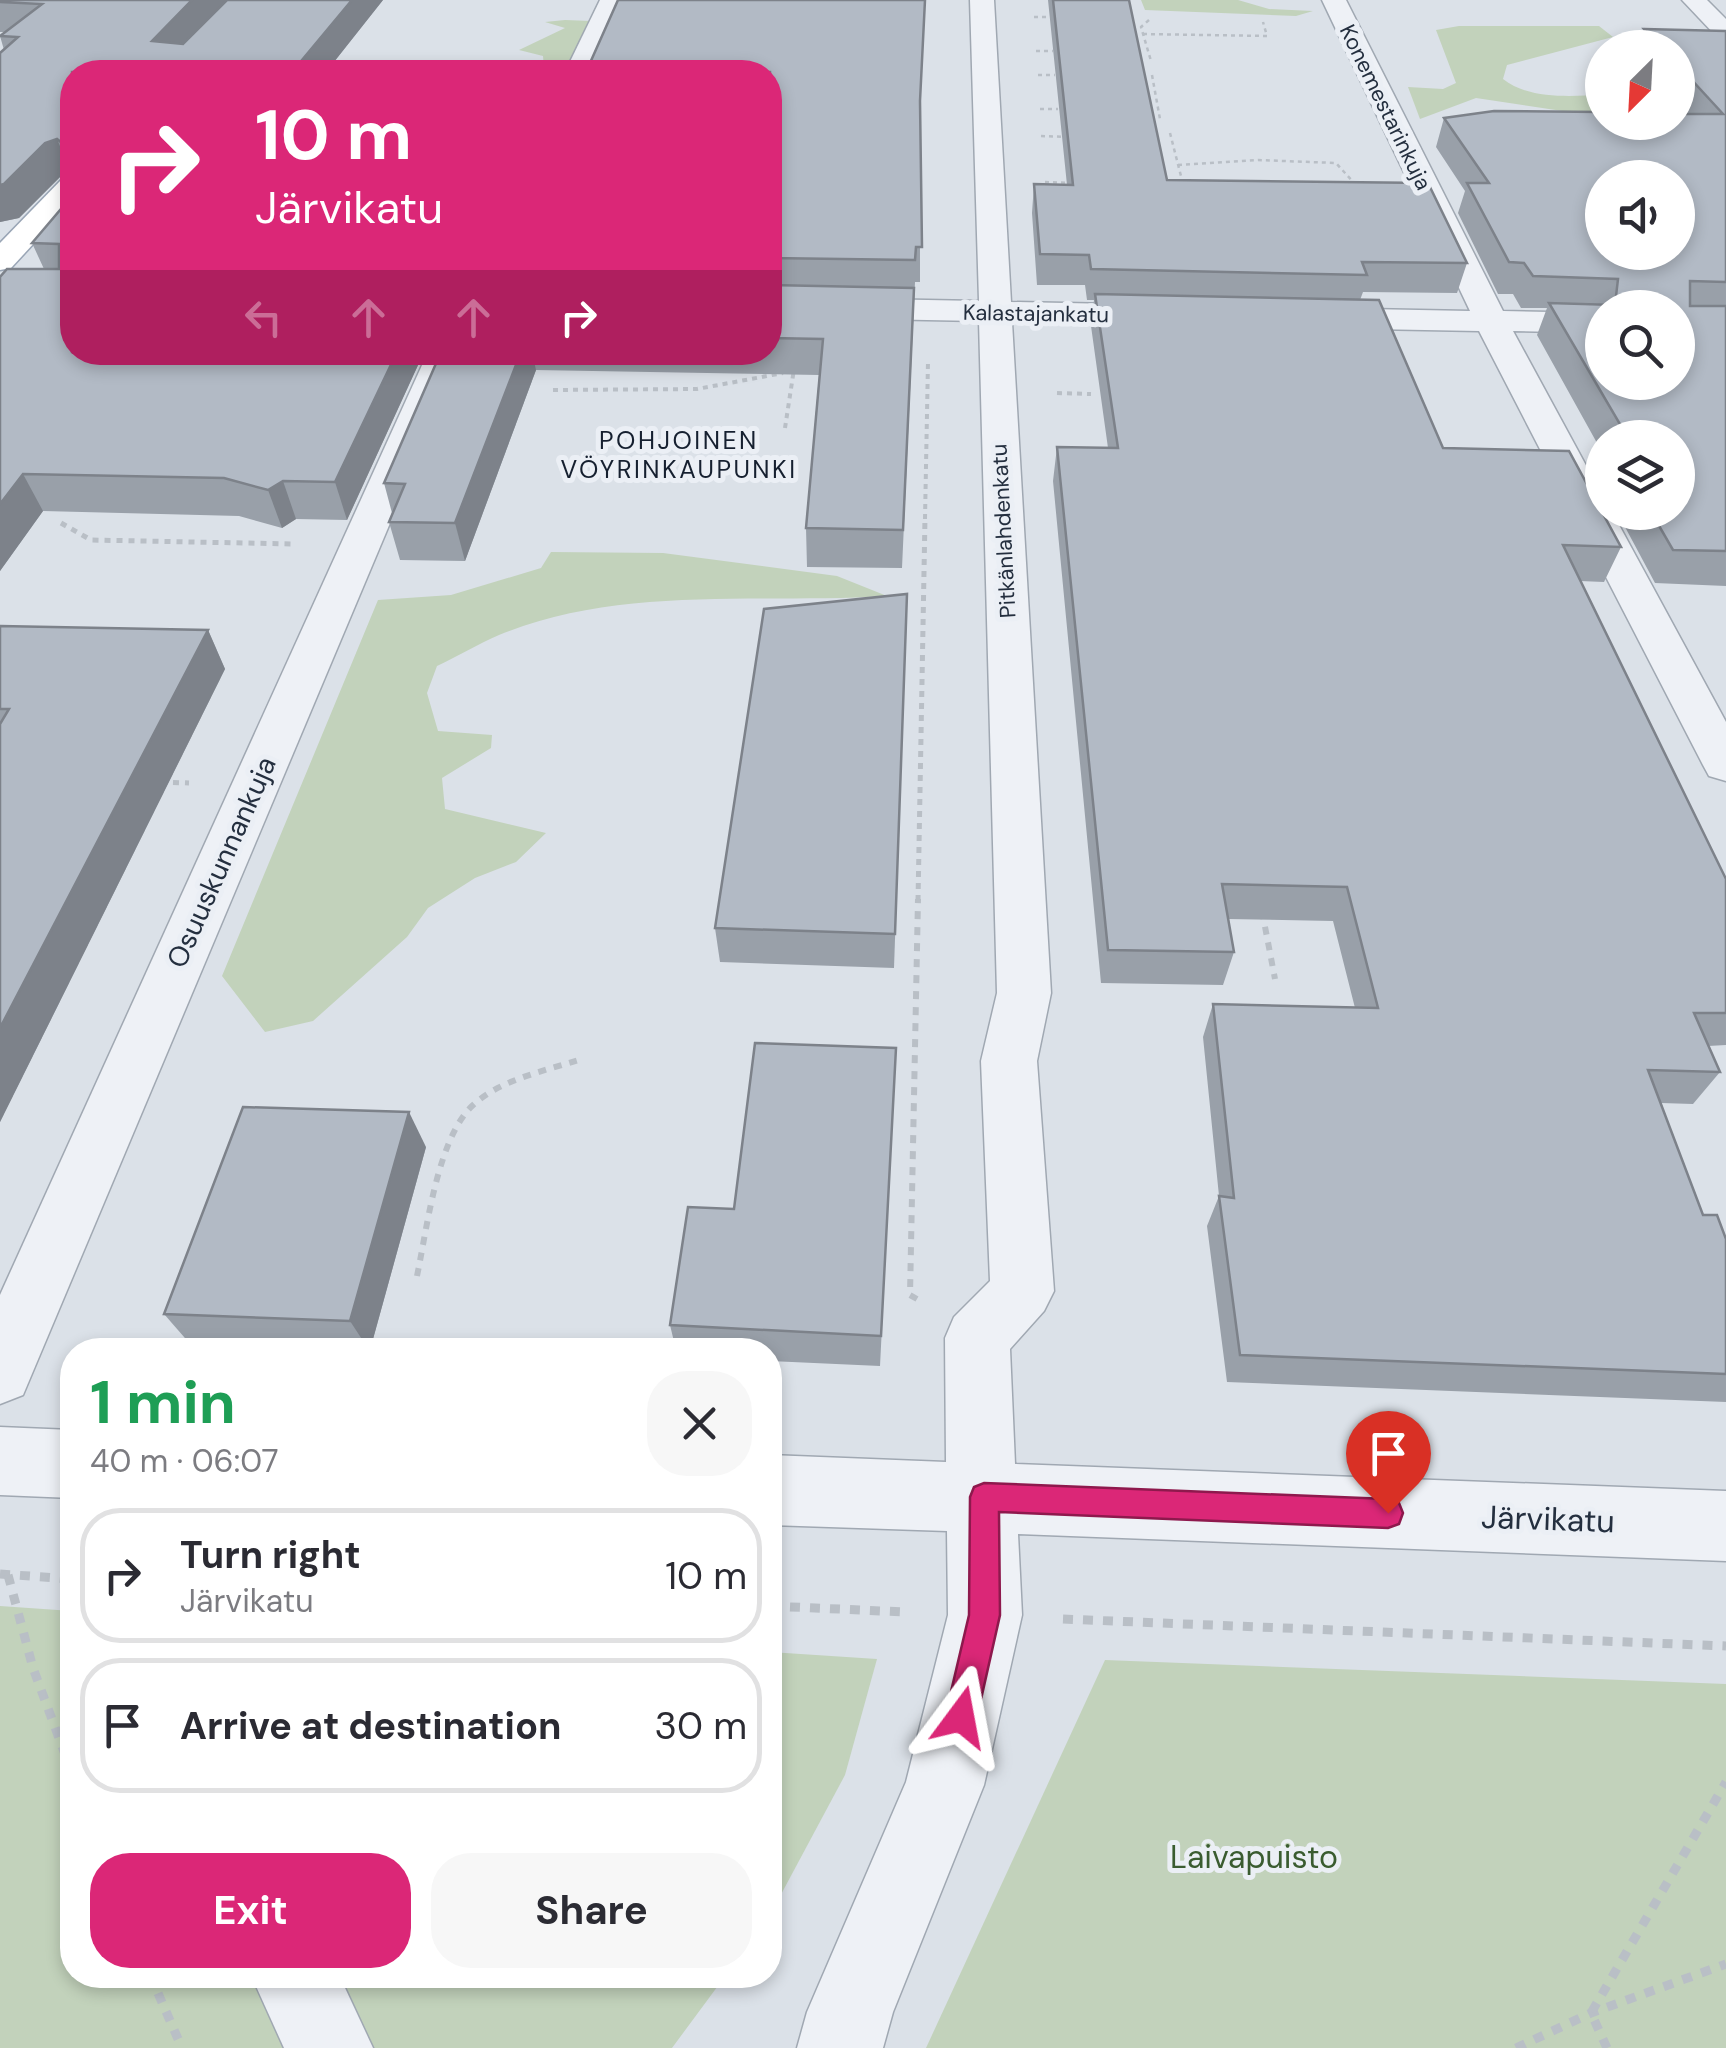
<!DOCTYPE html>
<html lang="en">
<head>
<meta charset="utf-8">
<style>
  :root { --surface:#fff; --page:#f7f7f7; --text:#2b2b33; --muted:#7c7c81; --line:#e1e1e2; --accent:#db2777 }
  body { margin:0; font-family:"DM Sans",sans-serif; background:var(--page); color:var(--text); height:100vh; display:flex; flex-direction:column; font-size:38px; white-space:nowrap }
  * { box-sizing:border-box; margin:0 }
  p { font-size:32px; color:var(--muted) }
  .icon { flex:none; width:55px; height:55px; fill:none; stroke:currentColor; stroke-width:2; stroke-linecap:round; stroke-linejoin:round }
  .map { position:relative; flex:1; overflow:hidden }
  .drawer { position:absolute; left:60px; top:1338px; width:722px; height:650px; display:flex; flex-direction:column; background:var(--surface); border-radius:40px; box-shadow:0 5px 15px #0003 }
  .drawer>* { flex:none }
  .hud { position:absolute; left:60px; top:60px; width:722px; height:305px; border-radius:40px; box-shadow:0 5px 15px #0003; background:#db2777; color:#fff; overflow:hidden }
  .needle { width:65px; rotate:204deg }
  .controls { position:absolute; left:1585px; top:30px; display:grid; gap:20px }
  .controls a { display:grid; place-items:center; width:110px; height:110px; border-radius:50%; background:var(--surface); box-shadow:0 5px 15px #0003; font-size:50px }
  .pin { position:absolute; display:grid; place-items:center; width:85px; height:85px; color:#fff; margin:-102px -42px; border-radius:50% 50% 50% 0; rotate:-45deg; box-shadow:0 0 10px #0007 }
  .pin .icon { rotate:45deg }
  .me { position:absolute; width:110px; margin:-55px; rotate:13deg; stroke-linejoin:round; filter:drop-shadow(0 0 8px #0008) }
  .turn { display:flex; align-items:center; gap:35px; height:210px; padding:0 30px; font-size:45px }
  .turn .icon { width:130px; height:130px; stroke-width:2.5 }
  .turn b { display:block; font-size:70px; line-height:85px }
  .lanes { display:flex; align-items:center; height:95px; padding:0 30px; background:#0003; justify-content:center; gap:50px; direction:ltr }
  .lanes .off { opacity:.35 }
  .round { display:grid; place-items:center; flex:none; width:105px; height:105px; border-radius:40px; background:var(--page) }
  .head { display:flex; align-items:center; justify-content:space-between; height:170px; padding:0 30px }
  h1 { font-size:60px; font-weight:700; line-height:75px; color:#1e9e55 }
  .primary-button { display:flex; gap:20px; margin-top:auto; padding:20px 30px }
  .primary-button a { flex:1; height:115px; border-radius:40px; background:var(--accent); color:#fff; font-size:40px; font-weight:700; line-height:115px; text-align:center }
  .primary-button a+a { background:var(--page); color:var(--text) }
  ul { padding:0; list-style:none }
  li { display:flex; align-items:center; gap:30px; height:135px; margin:0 20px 15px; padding:0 10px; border:5px solid var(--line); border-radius:40px }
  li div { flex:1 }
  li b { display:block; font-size:38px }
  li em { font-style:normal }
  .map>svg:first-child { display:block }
  .green { fill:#c2d2bb }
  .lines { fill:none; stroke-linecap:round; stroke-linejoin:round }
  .minor-casing { stroke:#a0a8b2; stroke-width:3 }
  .major-casing { stroke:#99a5b5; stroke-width:3 }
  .path-far4 { stroke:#b9bfc6; stroke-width:2.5; stroke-dasharray:4 4; stroke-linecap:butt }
  .path-far3 { stroke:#b9bfc6; stroke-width:4; stroke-dasharray:5 5; stroke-linecap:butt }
  .path-far2 { stroke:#b9bfc6; stroke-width:5; stroke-dasharray:6 6; stroke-linecap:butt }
  .path-far1 { stroke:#b9bfc6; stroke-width:6; stroke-dasharray:8 8; stroke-linecap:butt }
  .path { stroke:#b9bfc6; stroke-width:9; stroke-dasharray:10 10; stroke-linecap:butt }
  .minor { fill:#eef1f6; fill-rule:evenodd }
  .major { fill:#fff; fill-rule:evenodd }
  .wall { fill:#99a0a9 }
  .shaded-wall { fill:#7d828a }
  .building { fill:#b2bac5; stroke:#7d828a; stroke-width:2.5; fill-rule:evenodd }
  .route { fill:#db2777; stroke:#8e194d; stroke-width:2.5 }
  .labels { text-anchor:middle; stroke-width:10; stroke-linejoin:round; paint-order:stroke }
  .far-street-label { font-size:22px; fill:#242f3f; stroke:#ebeff5 }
  .far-neighbourhood-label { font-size:25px; letter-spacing:2.5px; fill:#162030; stroke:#ebeff5 }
  .street-label { font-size:28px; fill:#242f3f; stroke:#ebeff5 }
  .near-street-label { font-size:32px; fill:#242f3f; stroke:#ebeff5 }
  .near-park-label { font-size:32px; fill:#3a5c30; stroke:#ebeff5 }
</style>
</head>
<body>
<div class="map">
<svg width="1726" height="2048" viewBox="0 0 1726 2048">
  <rect width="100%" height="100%" fill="#dbe1e8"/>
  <g class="green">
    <polygon points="1141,0 1238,0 1269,9 1313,11 1296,16 1145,10"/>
    <polygon points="565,20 591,21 564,72 534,72 544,68 543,56 519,50 565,28 545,22"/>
    <path d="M1459,26H1599L1613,37L1507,65L1503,79C1530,100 1570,96 1602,95V117L1476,98L1420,119L1408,87L1443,89L1456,83L1436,30Z"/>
    <path d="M551,552L663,553L837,576L887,596C759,604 620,585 499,635C478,644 458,656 437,666L427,693L438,731L492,735L491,748L442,778L445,809L546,833L516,862L475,878L428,908L407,937L313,1021L265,1032L222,976L378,600L451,595L541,568Z"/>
    <polygon points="0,1606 72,1611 72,1975 726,1975 672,2048 0,2048"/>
    <polygon points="770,1652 877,1659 845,1775 770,1915"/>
    <polygon points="1105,1660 1726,1684 1726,2048 926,2048"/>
  </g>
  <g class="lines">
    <g class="minor-casing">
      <g id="minor">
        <polygon points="600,0 624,0 589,72 565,72"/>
        <polygon points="970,0 994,0 1011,302 1165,305 1177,308 1181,315 1177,322 1165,325 1012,322 1051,993 1037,1061 1054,1291 1044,1311 1010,1349 1015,1464 1726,1491 1726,1561 1018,1534 1022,1615 984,1785 893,2012 883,2048 797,2048 807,2012 906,1782 948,1615 947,1531 770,1525 770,1455 946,1462 945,1338 954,1317 990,1281 981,1061 997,993 979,321 770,317 770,297 979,301"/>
        <polygon points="1322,0 1346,0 1503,311 1602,313 1602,333 1513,331 1602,495 1602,512 1612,512 1726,722 1726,781 1709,776 1703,765 1479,331 1316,328 1304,325 1300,318 1304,311 1316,308 1470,311"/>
        <polygon points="1682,0 1707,0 1726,19 1726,39 1717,37"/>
        <polygon points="428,352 462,352 23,1395 0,1404 0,1295"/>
        <polygon points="0,1427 72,1430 72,1498 0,1495"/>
        <polygon points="251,1975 339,1975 373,2048 284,2048"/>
      </g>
    </g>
    <g class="major-casing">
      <polygon id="major" points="72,176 72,202 11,268 0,270 0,243 62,179"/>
    </g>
    <g class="path-far4">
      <polyline points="1034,17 1050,17"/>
      <polyline points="1149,20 1141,27 1151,61"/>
      <polyline points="1143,34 1267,36 1263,22"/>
      <polyline points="1036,51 1053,51"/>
      <polyline points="376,67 511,69"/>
      <polyline points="1038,75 1055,75"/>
      <polyline points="1152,75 1160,119"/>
      <polyline points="1040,109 1058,109"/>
      <polyline points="1170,133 1183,184"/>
      <polyline points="1041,136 1069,137"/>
      <polyline points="1178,165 1258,160 1336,163 1355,184"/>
      <polyline points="1045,182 1072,183"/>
    </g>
    <g class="path-far3">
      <polyline points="553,390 697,389 783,373"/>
      <polyline points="1057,393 1091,394"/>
      <polyline points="785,428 794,369"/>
      <polyline points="925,519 928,361"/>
    </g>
    <g class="path-far2">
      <polyline points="61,523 91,540 295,544"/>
      <polyline points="161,782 189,783"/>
      <polyline points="918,901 925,517"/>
    </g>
    <g class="path-far1">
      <polyline points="1262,911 1275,979"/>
      <path d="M417,1276C427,1229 437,1140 472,1106C499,1080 544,1071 579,1060"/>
      <polyline points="917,1299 910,1295 918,899"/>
    </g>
    <g class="path">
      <polyline points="0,1574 72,1579"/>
      <polyline points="8,1575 33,1668 72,1773"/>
      <polyline points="770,1606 905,1612"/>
      <polyline points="1063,1619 1726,1646"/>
      <polyline points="150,1975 182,2048"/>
      <polyline points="1516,2048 1591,2013 1726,1964"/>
      <polyline points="1607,2048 1591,2013 1726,1782"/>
    </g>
    <use href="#minor" class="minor"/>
    <use href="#major" class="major"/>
  </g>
  <g class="wall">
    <polygon points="0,0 383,0 326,72 72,72 72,352 424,352 347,520 296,519 282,528 239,516 43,511 0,571 0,277 44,269 32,243 70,198 61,176 19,218 0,222 0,53 4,50 0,36 4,32 0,32"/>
    <polygon points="1048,0 1129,0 1167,180 1467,263 1457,293 1363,292 1360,300 1443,448 1621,547 1604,582 1580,581 1726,879 1726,1045 1708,1046 1720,1072 1693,1104 1661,1103 1703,1215 1726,1239 1726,1402 1227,1382 1207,1226 1219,1196 1203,1037 1213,1004 1355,1008 1333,921 1228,919 1234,952 1223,985 1101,983 1053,481 1057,447 1108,448 1091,326 1094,300 1087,300 1085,285 1037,285 1032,213 1034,184 1067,185"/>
    <polygon points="1644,29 1726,31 1726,586 1655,583 1617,512 1678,512 1678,438 1602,438 1602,452 1537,335 1547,308 1521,308 1513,294 1498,294 1458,213 1465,191 1436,147 1444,118 1685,114 1678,106 1678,48 1637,48"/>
    <polygon points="770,72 920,112 920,282 915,282 902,568 807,567 806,528 819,375 536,370 465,561 400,560 389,522 392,513 384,483 442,352 770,352"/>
    <polygon points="907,594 894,968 720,962 715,928"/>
    <polygon points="0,626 208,630 225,669 0,1122"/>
    <polygon points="896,1048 880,1366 770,1361 770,1350 676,1350 670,1325 734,1209"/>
    <polygon points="426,1147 370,1350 191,1345 164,1314"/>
  </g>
  <g class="shaded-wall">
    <polygon points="192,0 230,0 163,72 152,41"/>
    <polygon points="352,0 383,0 326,72 292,72"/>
    <polygon points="57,139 70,170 72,169 72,204 61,176 19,218 0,222 0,185 45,143"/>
    <polygon points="397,352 424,352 347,520 335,482"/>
    <polygon points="521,352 532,352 536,370 465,561 455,523"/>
    <polygon points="23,474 43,511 0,571 0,504"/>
    <polygon points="283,481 296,519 282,528 268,490"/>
    <polygon points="208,630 225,669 0,1122 0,1028"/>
    <polygon points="409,1112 426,1147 370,1350 369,1350 350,1321"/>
  </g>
  <g class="building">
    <polygon points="0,0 192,0 152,41 183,44 227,0 352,0 292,72 72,72 72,169 59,172 62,143 57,139 45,143 4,184 0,185 0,53 18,37 0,36 42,4 0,2"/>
    <polygon points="618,0 925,0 920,101 922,247 916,247 915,260 770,258 770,72 586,72"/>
    <polygon points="1053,0 1129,0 1167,180 1428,183 1467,263 1362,262 1367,275 1091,269 1089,255 1040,254 1034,184 1073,185"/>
    <path d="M1644,29L1726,31V282L1690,281V306H1726V551L1673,550L1651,512H1678V438H1628L1549,303L1615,305L1618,279L1533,276L1524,263L1509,262L1467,183H1489L1444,118L1494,111L1602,112V122H1678V114H1723L1678,65V48H1661ZM1602,178H1678V252H1602ZM1602,308H1678V382H1602Z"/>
    <polygon points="72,196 72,352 397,352 335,482 283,481 268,490 224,478 23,474 0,504 0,277 7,269 59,269 59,244 32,243"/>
    <polygon points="770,285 914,288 903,530 806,528 823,339 770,338"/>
    <polygon points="1095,294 1379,300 1443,448 1569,451 1621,547 1563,545 1726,879 1726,1013 1694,1013 1720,1072 1648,1070 1703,1215 1717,1215 1726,1239 1726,1374 1240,1355 1219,1196 1234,1198 1213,1004 1378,1008 1347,887 1222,884 1234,952 1108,950 1057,447 1118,448"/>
    <polygon points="441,352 521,352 455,523 389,522 405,484 384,483"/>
    <polygon points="907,594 895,934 715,928 764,609"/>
    <polygon points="0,626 208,630 0,1028 0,724 9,709 0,709"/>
    <polygon points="755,1043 896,1048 881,1336 670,1325 688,1207 734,1209"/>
    <polygon points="243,1107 409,1112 350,1321 164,1314"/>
  </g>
  <polygon class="route" points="984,1483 1388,1499 1399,1503 1403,1513 1399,1524 1388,1528 999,1512 1000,1615 977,1717 972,1728 961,1733 950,1728 945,1717 969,1615 970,1497 974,1487"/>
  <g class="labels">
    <g class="far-street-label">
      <text transform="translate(1386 107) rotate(64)" y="8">Konemestarinkuja</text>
      <text transform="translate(1036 313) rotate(1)" y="8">Kalastajankatu</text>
      <text transform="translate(1003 531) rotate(-93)" y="8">Pitkänlahdenkatu</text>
    </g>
    <g class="far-neighbourhood-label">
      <text x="679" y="449">POHJOINEN<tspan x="679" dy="29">VÖYRINKAUPUNKI</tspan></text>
    </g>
    <g class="street-label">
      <text transform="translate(221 862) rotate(-66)" y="10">Osuuskunnankuja</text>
    </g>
    <g class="near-street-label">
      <text transform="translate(1548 1519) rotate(2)" y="11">Järvikatu</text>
    </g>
    <g class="near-park-label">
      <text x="1254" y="1868">Laivapuisto</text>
    </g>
  </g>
</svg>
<div class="controls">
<a><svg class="needle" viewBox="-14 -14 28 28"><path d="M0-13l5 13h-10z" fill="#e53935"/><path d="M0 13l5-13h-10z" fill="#7c7c81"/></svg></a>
<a><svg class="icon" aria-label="sound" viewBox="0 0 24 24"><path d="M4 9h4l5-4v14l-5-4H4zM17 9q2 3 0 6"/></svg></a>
<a><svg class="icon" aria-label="search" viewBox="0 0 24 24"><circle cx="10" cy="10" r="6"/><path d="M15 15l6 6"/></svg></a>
<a><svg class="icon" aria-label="layers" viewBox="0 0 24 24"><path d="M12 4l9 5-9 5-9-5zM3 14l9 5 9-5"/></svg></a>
</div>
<div class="pin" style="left:1388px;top:1513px;background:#d93025"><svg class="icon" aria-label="arrive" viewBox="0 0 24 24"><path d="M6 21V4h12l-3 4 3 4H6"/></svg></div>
<svg class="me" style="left:961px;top:1717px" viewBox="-20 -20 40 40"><path d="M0-17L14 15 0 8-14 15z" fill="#db2777" stroke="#fff" stroke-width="4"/></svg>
<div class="hud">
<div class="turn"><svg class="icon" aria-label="right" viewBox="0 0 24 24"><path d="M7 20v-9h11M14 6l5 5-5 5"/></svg><div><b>10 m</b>Järvikatu</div></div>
<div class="lanes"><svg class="icon off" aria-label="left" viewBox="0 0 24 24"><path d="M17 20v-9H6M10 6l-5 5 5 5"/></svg><svg class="icon off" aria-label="ahead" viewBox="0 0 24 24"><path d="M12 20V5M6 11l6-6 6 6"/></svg><svg class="icon off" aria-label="ahead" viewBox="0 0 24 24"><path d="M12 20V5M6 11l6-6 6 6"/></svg><svg class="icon" aria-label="right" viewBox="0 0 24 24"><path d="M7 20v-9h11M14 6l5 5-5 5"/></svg></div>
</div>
<section class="drawer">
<div class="head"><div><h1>1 min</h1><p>40 m · 06:07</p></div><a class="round"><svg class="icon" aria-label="close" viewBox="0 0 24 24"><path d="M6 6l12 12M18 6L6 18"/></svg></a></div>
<ul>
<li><svg class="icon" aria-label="right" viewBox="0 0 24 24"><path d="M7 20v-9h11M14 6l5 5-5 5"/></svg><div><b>Turn right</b><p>Järvikatu</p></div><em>10 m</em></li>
<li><svg class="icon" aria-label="arrive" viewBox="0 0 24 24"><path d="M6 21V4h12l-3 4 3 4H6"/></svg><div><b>Arrive at destination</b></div><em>30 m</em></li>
</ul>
<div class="primary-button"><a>Exit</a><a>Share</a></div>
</section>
</div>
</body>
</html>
